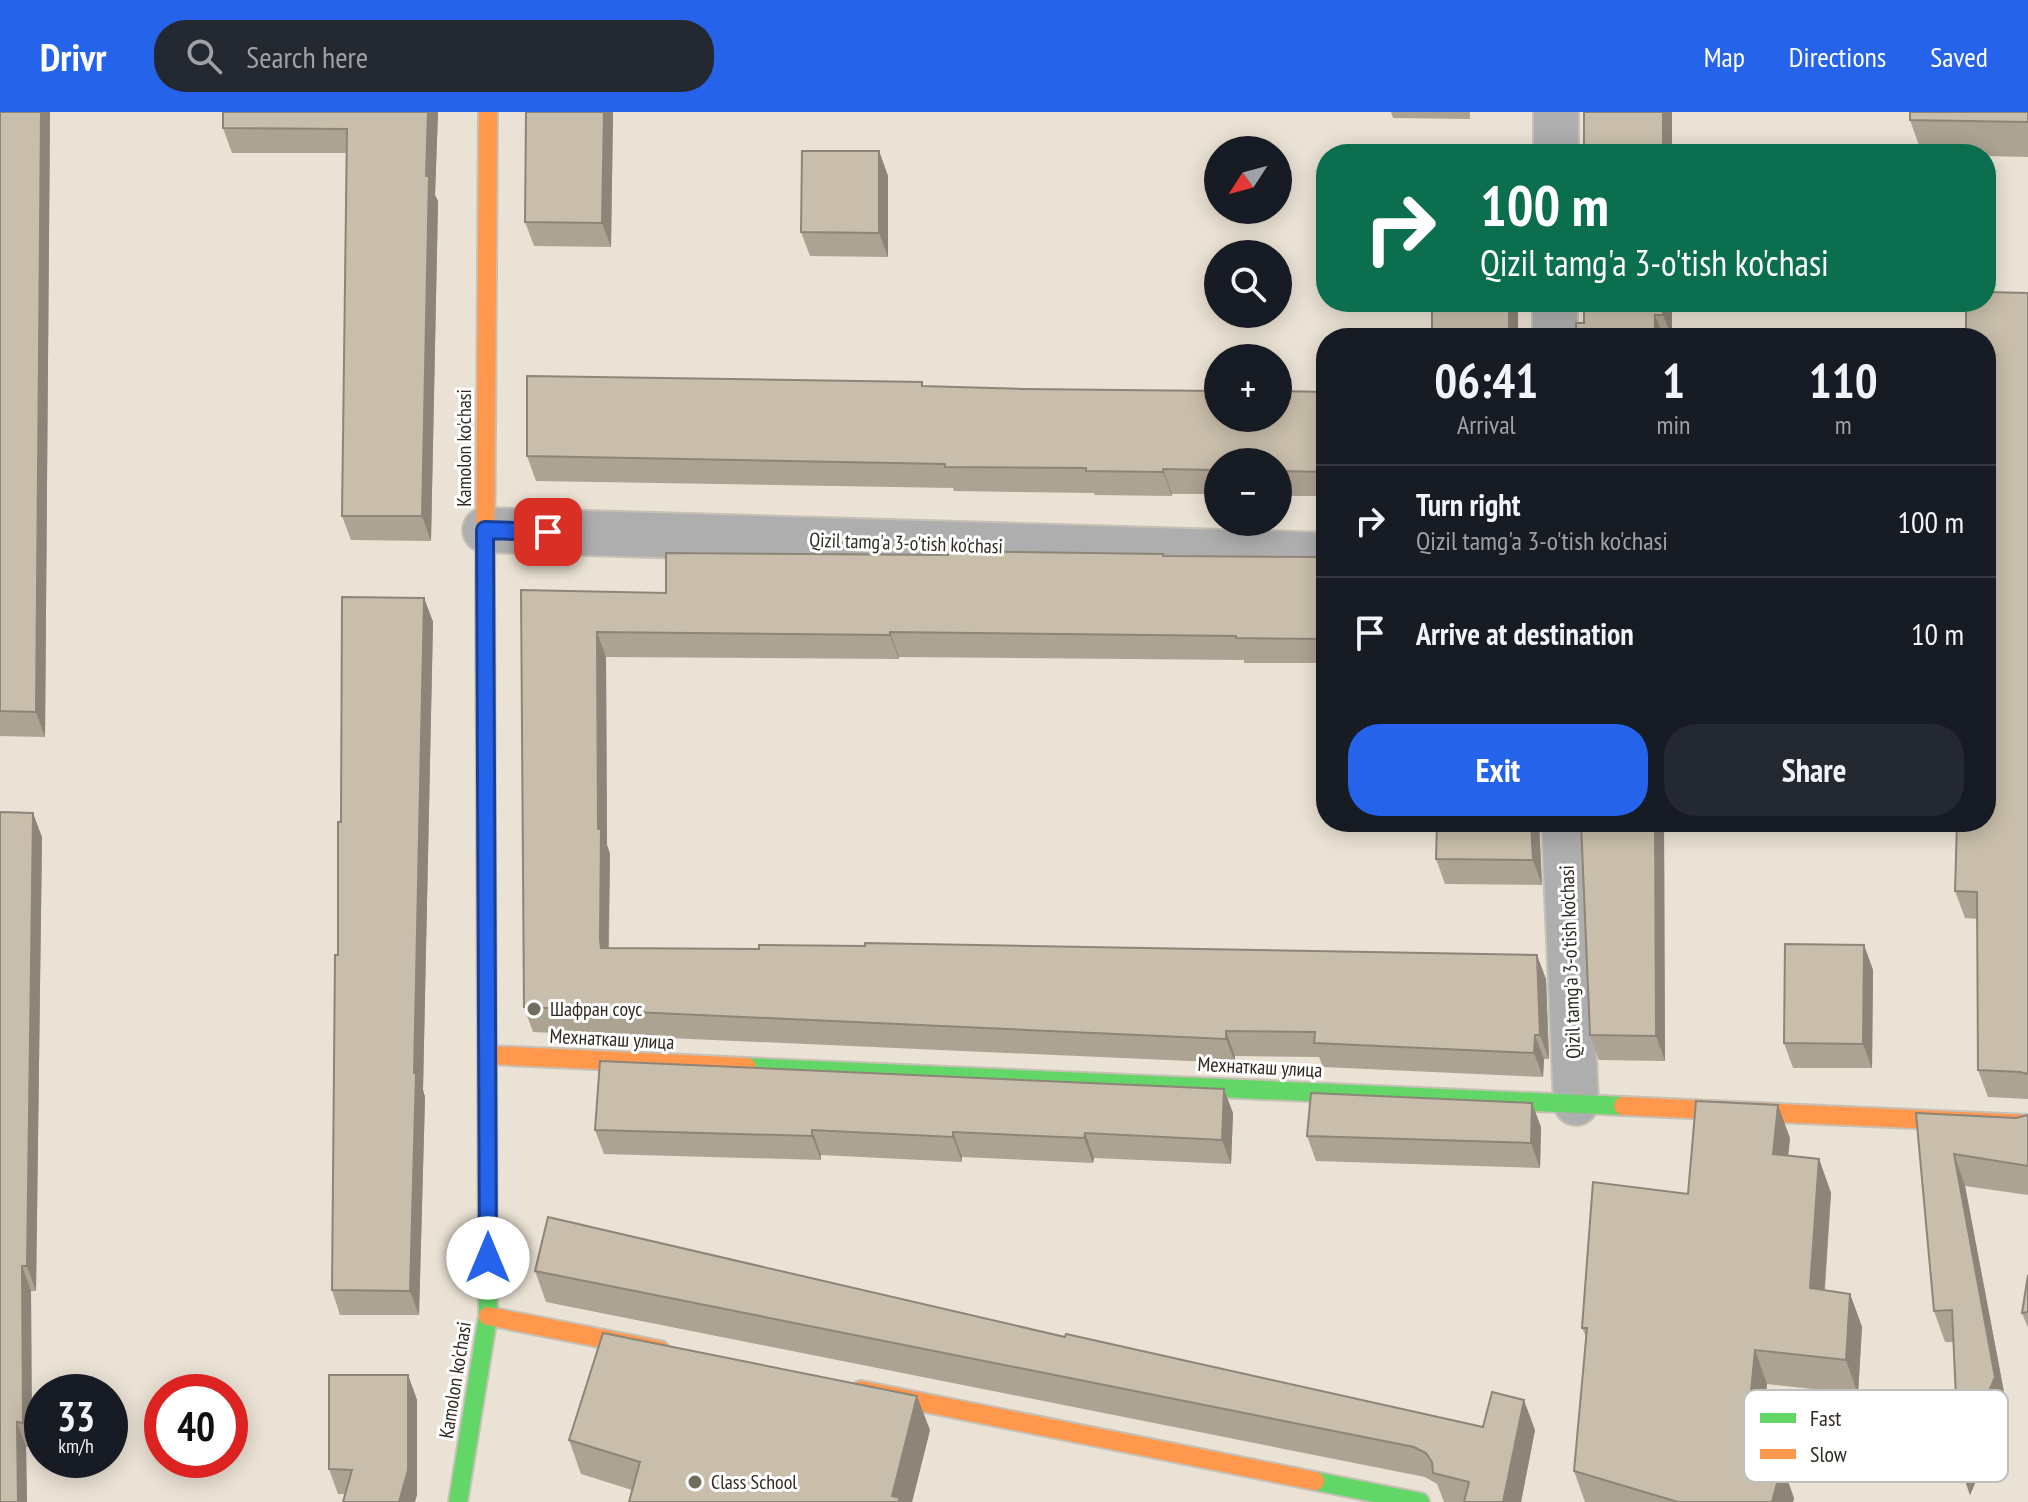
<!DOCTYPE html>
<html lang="en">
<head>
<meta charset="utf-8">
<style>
  :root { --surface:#171b24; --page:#242831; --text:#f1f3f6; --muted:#9ea1a6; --line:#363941; --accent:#2563eb }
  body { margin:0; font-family:"PT Sans Narrow",sans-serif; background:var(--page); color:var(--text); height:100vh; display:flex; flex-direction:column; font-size:30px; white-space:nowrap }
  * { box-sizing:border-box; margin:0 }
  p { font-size:26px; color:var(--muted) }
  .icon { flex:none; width:44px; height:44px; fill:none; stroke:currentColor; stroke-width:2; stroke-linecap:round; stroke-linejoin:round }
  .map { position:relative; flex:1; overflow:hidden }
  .details { position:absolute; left:1316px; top:216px; width:680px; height:504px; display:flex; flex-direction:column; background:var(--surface); border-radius:32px; box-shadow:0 4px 20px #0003 }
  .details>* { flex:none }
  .guide { position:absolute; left:1316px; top:32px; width:680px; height:168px; border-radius:32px; box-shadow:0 4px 20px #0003; background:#0b6e4f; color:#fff; overflow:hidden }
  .needle { width:52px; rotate:234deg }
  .buttons { position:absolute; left:1204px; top:24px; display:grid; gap:16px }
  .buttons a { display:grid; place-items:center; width:88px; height:88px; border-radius:50%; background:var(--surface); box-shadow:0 4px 20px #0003; font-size:40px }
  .speed { position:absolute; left:24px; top:1262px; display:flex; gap:16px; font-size:40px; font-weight:700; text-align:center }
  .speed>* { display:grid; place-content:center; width:104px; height:104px; border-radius:50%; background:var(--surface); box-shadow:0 4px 20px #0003; line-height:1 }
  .speed small { font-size:20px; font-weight:400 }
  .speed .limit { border:12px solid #d22; background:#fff; color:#111 }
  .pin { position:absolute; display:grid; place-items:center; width:68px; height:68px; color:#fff; margin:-34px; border-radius:16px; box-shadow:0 4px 12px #0006 }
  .me { position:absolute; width:88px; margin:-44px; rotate:0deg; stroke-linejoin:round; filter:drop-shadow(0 0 6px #0008) }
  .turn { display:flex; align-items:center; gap:28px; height:168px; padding:0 32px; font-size:36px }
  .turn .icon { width:104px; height:104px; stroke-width:2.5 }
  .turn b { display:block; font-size:56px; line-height:68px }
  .eta { display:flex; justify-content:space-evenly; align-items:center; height:136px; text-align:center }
  .eta b { font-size:48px; font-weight:800; line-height:56px }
  .button { display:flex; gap:16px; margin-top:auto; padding:16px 32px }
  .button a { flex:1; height:92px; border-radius:32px; background:var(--accent); color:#fff; font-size:32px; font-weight:800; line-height:92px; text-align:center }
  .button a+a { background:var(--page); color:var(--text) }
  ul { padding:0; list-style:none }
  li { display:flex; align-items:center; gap:24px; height:112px; padding:0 32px; border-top:2px solid var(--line) }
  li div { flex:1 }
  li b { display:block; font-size:30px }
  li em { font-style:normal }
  header { display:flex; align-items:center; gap:48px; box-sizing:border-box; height:112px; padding:0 40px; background:var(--accent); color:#fff }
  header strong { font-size:38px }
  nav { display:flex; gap:44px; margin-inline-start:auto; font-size:28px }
  .search { width:560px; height:72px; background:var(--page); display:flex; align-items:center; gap:20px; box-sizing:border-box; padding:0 28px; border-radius:32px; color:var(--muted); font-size:30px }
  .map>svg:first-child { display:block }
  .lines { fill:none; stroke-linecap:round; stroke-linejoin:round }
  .street-casing { stroke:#c7c0b5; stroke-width:48 }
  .fast-casing { stroke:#c7c0b5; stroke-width:22 }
  .slow-casing { stroke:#c7c0b5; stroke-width:22 }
  .street { stroke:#afaeaf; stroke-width:44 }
  .fast { stroke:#63d668; stroke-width:18 }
  .slow { stroke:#ff974d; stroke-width:18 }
  .wall { fill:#ada393 }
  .shaded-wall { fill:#8d8578 }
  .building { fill:#c9beab; stroke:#8d8578; stroke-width:2 }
  .route-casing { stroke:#184099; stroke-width:20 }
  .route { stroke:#2563eb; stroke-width:14 }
  .poi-dot { fill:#716b60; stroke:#fff; stroke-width:3 }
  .labels { text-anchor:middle; stroke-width:6; stroke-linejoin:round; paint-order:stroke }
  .street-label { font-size:20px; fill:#302b21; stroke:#fff }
  .poi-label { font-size:20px; fill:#302b21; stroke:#fff; text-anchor:start }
  .key { fill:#fff; stroke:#c1bfbc; stroke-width:2 }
  .key-label { font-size:22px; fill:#302b21 }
</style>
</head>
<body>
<header>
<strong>Drivr</strong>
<div class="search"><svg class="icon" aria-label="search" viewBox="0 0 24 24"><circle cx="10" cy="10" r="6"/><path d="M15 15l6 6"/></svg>Search here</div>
<nav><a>Map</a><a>Directions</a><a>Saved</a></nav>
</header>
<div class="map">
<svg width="2028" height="1390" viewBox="0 0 2028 1390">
  <rect width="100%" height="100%" fill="#eae2d4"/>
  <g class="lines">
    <g class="street-casing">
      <g id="street">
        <polyline points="1556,42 1556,0"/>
        <polyline points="1555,226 1555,190"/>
        <polyline points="485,418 1326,443"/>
        <polyline points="1564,710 1576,991"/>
      </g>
    </g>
    <g class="fast-casing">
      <g id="fast">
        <polyline points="747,955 1623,994"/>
        <polyline points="1315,1369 1420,1390"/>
        <polyline points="458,1390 488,1204 485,472"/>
      </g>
    </g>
    <g class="slow-casing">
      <g id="slow">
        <polyline points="485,472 488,0"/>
        <polyline points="489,943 747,955"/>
        <polyline points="1623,994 2028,1012"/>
        <polyline points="488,1204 660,1238"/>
        <polyline points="861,1278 1315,1369"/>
      </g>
    </g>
    <use href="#street" class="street"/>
    <use href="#fast" class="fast"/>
    <use href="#slow" class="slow"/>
  </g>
  <g class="wall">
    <polygon points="0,0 50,0 45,625 0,624"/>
    <polygon points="438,0 435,83 438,89 431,429 351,428 342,404 346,41 232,41 223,16"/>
    <polygon points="613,0 611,135 534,134 525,110"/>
    <polygon points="1391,0 1470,0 1470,7 1393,6"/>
    <polygon points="2028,0 2028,45 1986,44 1986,42 1922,42 1910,8"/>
    <polygon points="879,39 888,64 888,145 810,144 801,120"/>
    <polygon points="2028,181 2028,987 1988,985 1978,958 1978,807 1965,806 1955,779"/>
    <polygon points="1518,190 1518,226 1434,226 1432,221"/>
    <polygon points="1584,190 1672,190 1672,226 1576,226 1584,211"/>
    <polygon points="923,274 1023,277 1326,280 1326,384 1278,384 1278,350 1218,350 1218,382 1172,382 1172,384 1095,383 1094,381 954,379 953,376 536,369 527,344"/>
    <polygon points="1163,442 1164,444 1326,445 1326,551 1244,551 1244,548 899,545 899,547 606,545 607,733 610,742 609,836 1546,867 1549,947 1544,947 1543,965 1323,955 1319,945 1235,944 1235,951 533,920 524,895 521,478 666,481 948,443"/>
    <polygon points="424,486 433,510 423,978 425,985 419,1203 340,1203 332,1178 341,710"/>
    <polygon points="1539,710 1542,773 1445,772 1436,747"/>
    <polygon points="1581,710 1664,710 1665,949 1599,948 1590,923"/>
    <polygon points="42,725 36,1179 31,1179 32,1335 26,1335 27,1390 0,1390"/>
    <polygon points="1864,833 1873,858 1872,956 1793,956 1784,931"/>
    <polygon points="1233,1001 1231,1052 1094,1046 1093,1051 962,1045 962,1050 821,1043 821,1048 604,1042 595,1018"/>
    <polygon points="1916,1001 2016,1006 2028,1003 2028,1083 1965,1074 2007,1296 1970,1383 1953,1230 1945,1230 1934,1199"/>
    <polygon points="1541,1015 1540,1056 1316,1049 1307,1024"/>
    <polygon points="1790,1026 1788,1044 1819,1047 1831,1081 1825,1178 1850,1182 1862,1215 1858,1282 1767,1272 1760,1346 1794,1386 1793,1390 1585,1390 1574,1359 1586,1225 1582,1216 1688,1082"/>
    <polygon points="535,1159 1065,1225 1483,1315 1535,1318 1521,1390 1444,1390 1437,1372 1425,1365 546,1190"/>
    <polygon points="2028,1163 2028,1216 2022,1201"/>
    <polygon points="408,1263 417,1288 417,1383 338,1382 329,1357"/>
    <polygon points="930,1318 912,1390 629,1390 632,1378 581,1362 569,1328"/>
  </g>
  <g class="shaded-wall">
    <polygon points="41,0 50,0 45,625 36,600"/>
    <polygon points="428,0 438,0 435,83 438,89 431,429 422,404"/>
    <polygon points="604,0 613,0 611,135 602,111"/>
    <rect x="1663" y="0" width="9" height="42"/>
    <polygon points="879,39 888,64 888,145 879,121"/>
    <polygon points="1509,190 1518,190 1518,226 1511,226 1509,222"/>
    <polygon points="1663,190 1672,190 1672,226 1663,203"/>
    <polygon points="1655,203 1664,226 1655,226"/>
    <polygon points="1163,357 1172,382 1172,384 1163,360"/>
    <polygon points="424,486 433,510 423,978 425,985 419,1203 410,1179 414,961"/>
    <polygon points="597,520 606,545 607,733 610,742 608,853 601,836 600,828"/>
    <polygon points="890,520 899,545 899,547 890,523"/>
    <polygon points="33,701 42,725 36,1179 27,1154"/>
    <polygon points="1531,710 1539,710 1542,773 1533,748"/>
    <polygon points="1655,710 1664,710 1665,949 1656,924"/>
    <polygon points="1864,833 1873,858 1872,956 1863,932"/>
    <polygon points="1537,843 1546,867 1549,947 1540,923"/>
    <polygon points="1226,919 1235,944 1235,951 1226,927"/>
    <polygon points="1535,923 1544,947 1543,965 1534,941"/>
    <polygon points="1224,977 1233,1001 1231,1052 1222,1028"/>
    <polygon points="1532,991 1541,1015 1540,1056 1531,1031"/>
    <polygon points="1778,993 1790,1026 1785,1076 1773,1042"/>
    <polygon points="812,1018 821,1043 821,1048 812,1024"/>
    <polygon points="953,1020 962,1045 962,1050 953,1025"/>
    <polygon points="1085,1021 1094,1046 1093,1051 1084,1026"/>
    <polygon points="1954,1042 1965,1074 2007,1296 1970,1383 1959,1352"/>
    <polygon points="1819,1047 1831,1081 1822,1210 1810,1176"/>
    <polygon points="22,1154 31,1179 32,1335 23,1311"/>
    <polygon points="1850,1182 1862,1215 1858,1282 1846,1248"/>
    <polygon points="1755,1238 1767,1272 1757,1376 1745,1342"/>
    <polygon points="408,1263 417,1288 417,1383 415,1390 399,1390"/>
    <polygon points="917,1284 930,1318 912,1390 895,1390 892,1384"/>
    <polygon points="1524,1288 1535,1318 1521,1390 1503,1390"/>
    <polygon points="17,1310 26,1335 27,1390 18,1390"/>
    <polygon points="1782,1352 1794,1386 1793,1390 1772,1390"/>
  </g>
  <g class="building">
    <polygon points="0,0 41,0 36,600 0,599"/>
    <polygon points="223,0 428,0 426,64 429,64 422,404 342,404 347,17 223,16"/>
    <polygon points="526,0 604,0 602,111 525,110"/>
    <rect x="1584" y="0" width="79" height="42"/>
    <polygon points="1910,0 2028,0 2028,10 1910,8"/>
    <polygon points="802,39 879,39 879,121 801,120"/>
    <polygon points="1986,180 2028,181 2028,962 2020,960 1978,958 1977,780 1955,779 1957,710 1986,710 1986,226 1966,226 1966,190 1986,190"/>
    <polygon points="1432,190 1509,190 1509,222 1432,221"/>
    <polygon points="1584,190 1663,190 1663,203 1655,203 1655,226 1576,226 1576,211 1584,211"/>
    <polygon points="527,264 922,270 922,274 1023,277 1218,279 1218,306 1278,306 1278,279 1326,280 1326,360 1278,359 1278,350 1218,350 1218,358 1163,357 1163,360 1086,359 1086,356 945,355 945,352 527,344"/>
    <polygon points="948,439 1163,442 1163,444 1326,445 1326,527 1236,526 1236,524 890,520 890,523 597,520 598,717 601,717 600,828 601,836 759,837 759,833 865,834 865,831 1537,843 1540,923 1535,923 1534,941 1314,931 1315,920 1226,919 1226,927 524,895 521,478 666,481 666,441 948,443"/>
    <polygon points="342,485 424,486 414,961 416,961 410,1179 332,1178 335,843 338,843 338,710 341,710"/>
    <polygon points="0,700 33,701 27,1154 22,1154 23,1311 17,1310 18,1390 0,1390"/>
    <polygon points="1437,710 1531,710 1533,748 1436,747"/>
    <polygon points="1581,710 1655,710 1656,924 1590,923"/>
    <polygon points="1785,832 1864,833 1863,932 1784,931"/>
    <polygon points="600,949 1224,977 1222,1028 1085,1021 1084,1026 953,1020 953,1025 812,1018 812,1024 595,1018"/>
    <polygon points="1311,981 1532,991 1531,1031 1307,1024"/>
    <polygon points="1696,989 1778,993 1773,1042 1819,1047 1810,1176 1850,1182 1846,1248 1755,1238 1745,1342 1782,1352 1772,1390 1678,1390 1574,1359 1587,1216 1582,1216 1593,1070 1688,1082"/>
    <polygon points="1916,1001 2016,1006 2028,1003 2028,1054 1954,1042 1995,1265 1959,1352 1952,1198 1934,1199"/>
    <polygon points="548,1105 1065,1225 1066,1222 1483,1315 1492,1280 1524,1288 1503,1390 1464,1390 1469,1370 1433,1361 1432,1350 1426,1341 1414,1335 535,1159"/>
    <polygon points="2028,1163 2028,1200 2022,1201"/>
    <polygon points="603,1221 917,1284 892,1384 900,1386 898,1390 629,1390 640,1350 569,1328"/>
    <polygon points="329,1263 408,1263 408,1358 399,1390 343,1390 352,1358 329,1357"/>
  </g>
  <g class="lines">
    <g class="route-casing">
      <polyline id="route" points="488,1146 485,418 548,420"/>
    </g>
    <use href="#route" class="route"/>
  </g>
  <g class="poi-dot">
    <circle cx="534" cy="897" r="8"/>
    <circle cx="695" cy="1370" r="8"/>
  </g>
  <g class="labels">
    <g class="street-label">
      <text transform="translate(464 336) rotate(-90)" y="7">Kamolon ko'chasi</text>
      <text transform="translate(906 431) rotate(2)" y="7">Qizil tamg'a 3-o'tish ko'chasi</text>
      <text transform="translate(1570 850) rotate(-92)" y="7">Qizil tamg'a 3-o'tish ko'chasi</text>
      <text transform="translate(612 927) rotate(3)" y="7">Мехнаткаш улица</text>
      <text transform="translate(1260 955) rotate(3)" y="7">Мехнаткаш улица</text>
      <text transform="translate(455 1268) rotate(-81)" y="7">Kamolon ko'chasi</text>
    </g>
    <g class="poi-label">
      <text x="550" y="904">Шафран соус</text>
      <text x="711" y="1377">Class School</text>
    </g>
  </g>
  <rect x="1744" y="1278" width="264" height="92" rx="12" class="key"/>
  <rect x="1760" y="1301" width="36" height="10" fill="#63d668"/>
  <rect x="1760" y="1337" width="36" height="10" fill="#ff974d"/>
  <g class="key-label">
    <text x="1810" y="1314">Fast</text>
    <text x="1810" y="1350">Slow</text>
  </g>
</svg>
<div class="buttons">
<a><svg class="needle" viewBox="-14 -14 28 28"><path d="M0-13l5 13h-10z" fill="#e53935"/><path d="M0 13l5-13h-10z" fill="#9ea1a6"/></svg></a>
<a><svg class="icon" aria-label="search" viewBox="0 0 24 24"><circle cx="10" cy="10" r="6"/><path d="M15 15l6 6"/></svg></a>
<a>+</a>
<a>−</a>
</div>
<div class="speed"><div>33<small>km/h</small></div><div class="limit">40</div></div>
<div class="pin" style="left:548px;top:420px;background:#d93025"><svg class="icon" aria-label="arrive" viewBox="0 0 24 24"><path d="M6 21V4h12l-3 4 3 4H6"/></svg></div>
<svg class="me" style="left:488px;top:1146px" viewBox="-20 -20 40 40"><circle r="19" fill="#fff"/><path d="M0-13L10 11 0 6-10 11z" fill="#2563eb"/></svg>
<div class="guide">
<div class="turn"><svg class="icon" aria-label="right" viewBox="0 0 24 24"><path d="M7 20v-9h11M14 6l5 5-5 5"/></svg><div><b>100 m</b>Qizil tamg'a 3-o'tish ko'chasi</div></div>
</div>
<section class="details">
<div class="eta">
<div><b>06:41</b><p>Arrival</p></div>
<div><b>1</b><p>min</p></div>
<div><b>110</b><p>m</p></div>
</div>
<ul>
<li><svg class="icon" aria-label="right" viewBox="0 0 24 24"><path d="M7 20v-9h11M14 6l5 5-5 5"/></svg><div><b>Turn right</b><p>Qizil tamg'a 3-o'tish ko'chasi</p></div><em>100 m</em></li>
<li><svg class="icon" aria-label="arrive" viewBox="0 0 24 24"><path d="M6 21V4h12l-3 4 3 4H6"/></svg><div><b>Arrive at destination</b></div><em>10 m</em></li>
</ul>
<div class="button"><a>Exit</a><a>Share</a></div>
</section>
</div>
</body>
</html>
